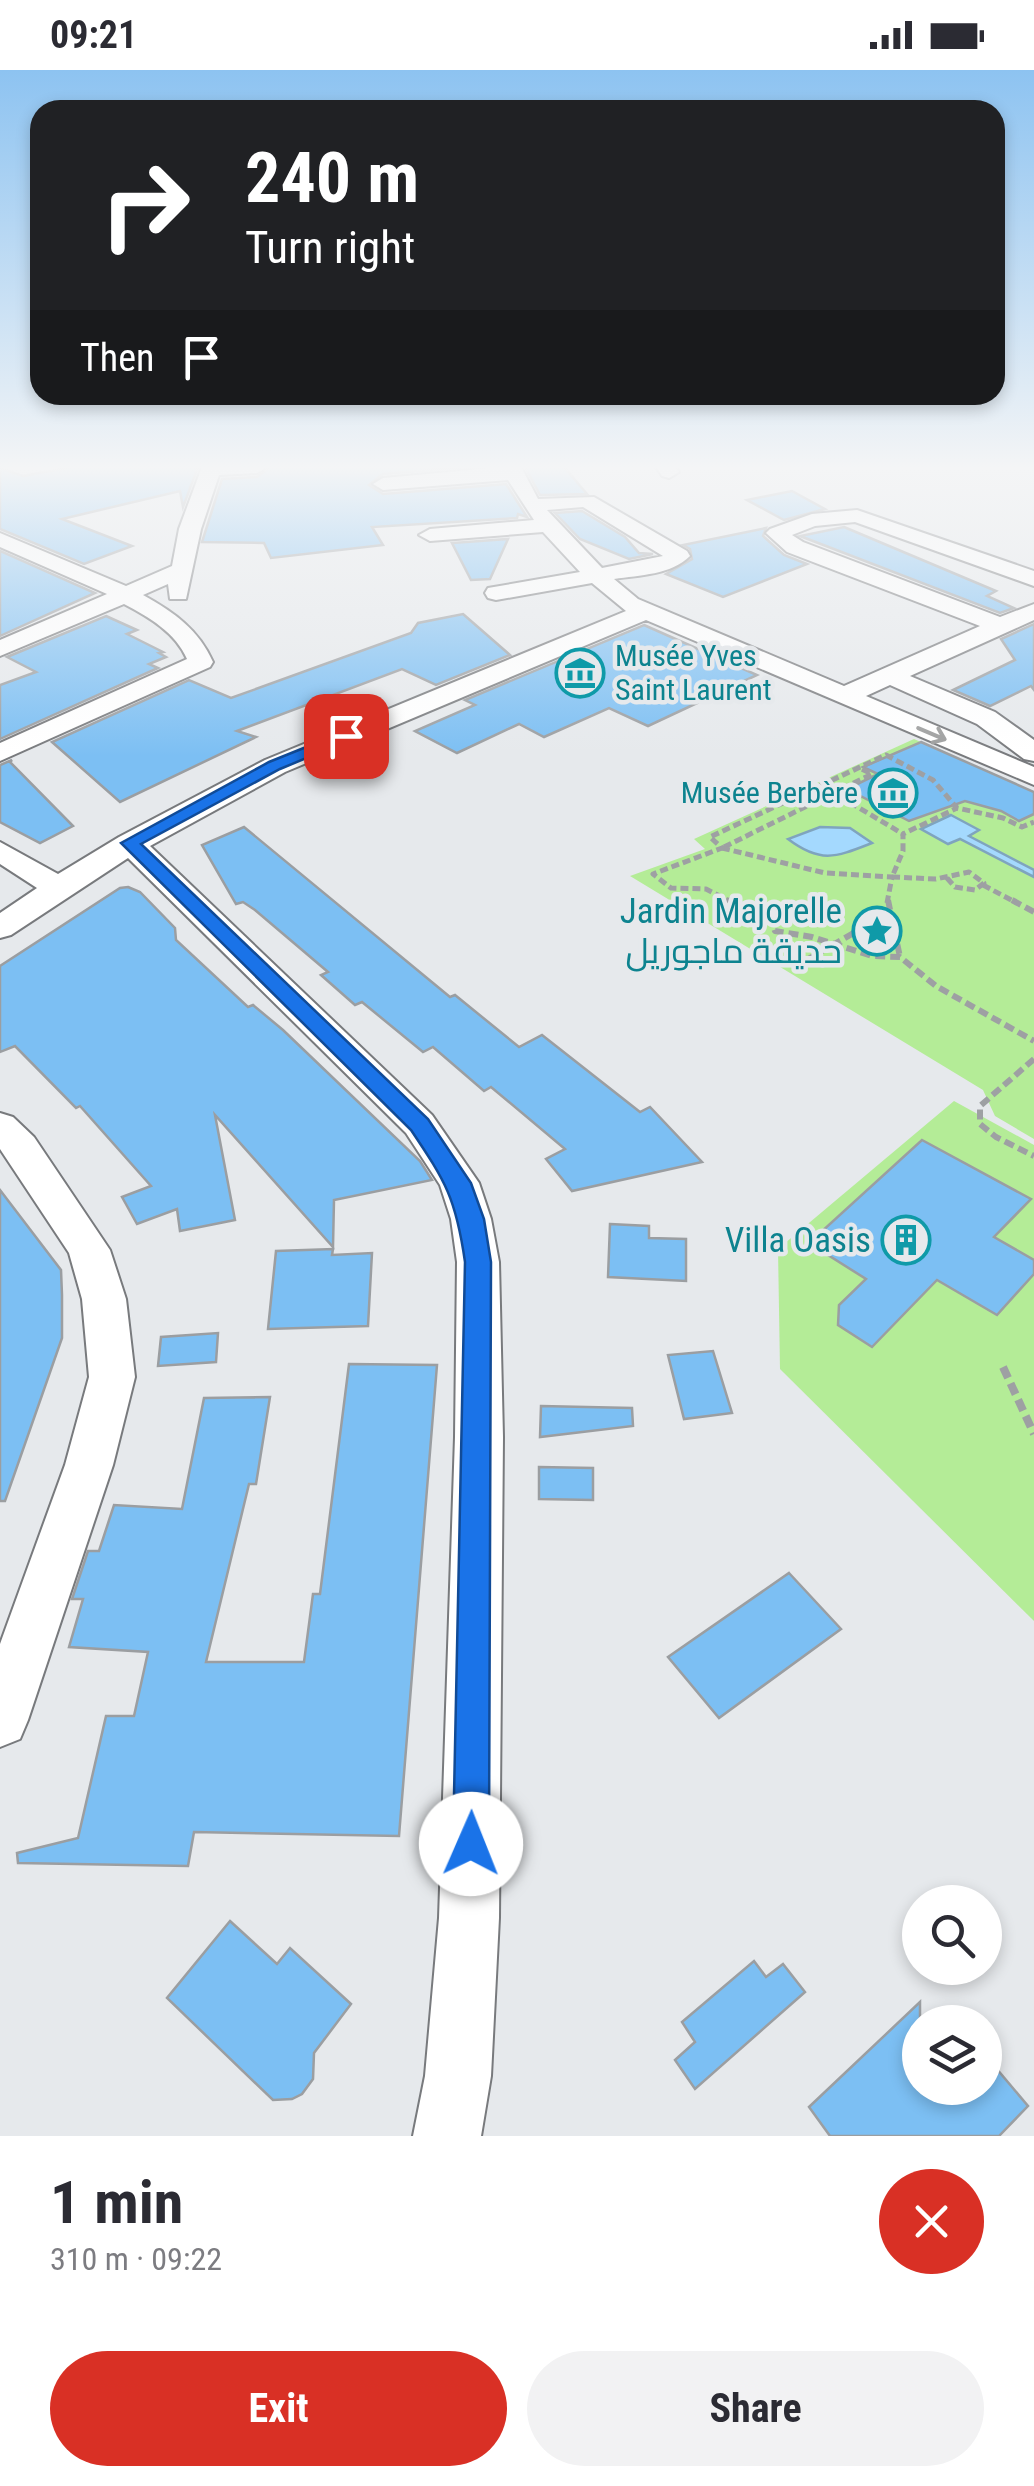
<!DOCTYPE html>
<html lang="en">
<head>
<meta charset="utf-8">
<style>
  :root { --surface:#fff; --page:#f2f2f3; --text:#2b2b33; --muted:#7c7c81; --accent:#d93025 }
  body { margin:0; font-family:"Roboto Condensed",Cairo,sans-serif; background:var(--page); color:var(--text); height:100vh; display:flex; flex-direction:column; font-size:38px; white-space:nowrap }
  * { box-sizing:border-box; margin:0 }
  p { font-size:32px; color:var(--muted) }
  .icon { flex:none; width:55px; height:55px; fill:none; stroke:currentColor; stroke-width:2; stroke-linecap:round; stroke-linejoin:round }
  .map { position:relative; height:2066px; overflow:hidden }
  .drawer { display:flex; flex-direction:column; background:var(--surface); flex:1 }
  .drawer>* { flex:none }
  .hud { position:absolute; left:30px; top:30px; width:975px; height:305px; border-radius:30px; box-shadow:0 5px 15px #0003; background:#202124; color:#fff; overflow:hidden }
  .controls { position:absolute; left:902px; top:1815px; display:grid; gap:20px }
  .controls a { display:grid; place-items:center; width:100px; height:100px; border-radius:50%; background:var(--surface); box-shadow:0 5px 15px #0003; font-size:50px }
  .pin { position:absolute; display:grid; place-items:center; width:85px; height:85px; color:#fff; margin:-42px; border-radius:20px; box-shadow:0 5px 15px #0006 }
  .me { position:absolute; width:110px; margin:-55px; rotate:1deg; stroke-linejoin:round; filter:drop-shadow(0 0 8px #0008) }
  .turn { display:flex; align-items:center; gap:35px; height:210px; padding:0 50px; font-size:45px }
  .turn .icon { width:130px; height:130px; stroke-width:2.5 }
  .turn b { display:block; font-size:70px; line-height:85px }
  .then { display:flex; align-items:center; height:95px; padding:0 50px; background:#0003; gap:20px; font-size:38px }
  .round { display:grid; place-items:center; flex:none; width:105px; height:105px; border-radius:52px; background:var(--page) }
  .headline { display:flex; align-items:center; justify-content:space-between; height:170px; padding:0 50px }
  h1 { font-size:60px; font-weight:700; line-height:75px }
  .button { display:flex; gap:20px; margin-top:auto; padding:20px 50px }
  .button a { flex:1; height:115px; border-radius:60px; background:var(--accent); color:#fff; font-size:40px; font-weight:700; line-height:115px; text-align:center }
  .button a+a { background:var(--page); color:var(--text) }
  .status { display:flex; justify-content:space-between; align-items:center; height:70px; padding:0 50px; background:var(--surface); direction:ltr }
  .status svg { height:28px; fill:currentColor }
  .map>svg:first-child { display:block }
  .green { fill:#b4ec97 }
  .water { fill:#a4d9fe; stroke:#7fa4be; stroke-width:2.5 }
  .building { fill:#7cbff3; stroke:#9b9ea1; stroke-width:2.5 }
  .lines { fill:none; stroke-linecap:round; stroke-linejoin:round }
  .street-casing { stroke:#787a7d; stroke-width:4 }
  .path-far2 { stroke:#9ea0a3; stroke-width:5; stroke-dasharray:8 4; stroke-linecap:butt }
  .path-far1 { stroke:#9ea0a3; stroke-width:6; stroke-dasharray:10 5; stroke-linecap:butt }
  .path { stroke:#9ea0a3; stroke-width:8; stroke-dasharray:12 6; stroke-linecap:butt }
  .street { fill:#fff; fill-rule:evenodd }
  .oneway { stroke:#9e9f9f }
  .route { fill:#1a73e8; stroke:#114b97; stroke-width:2.5 }
  .labels { text-anchor:middle; stroke-width:9; stroke-linejoin:round; paint-order:stroke }
  .far-culture-label { font-size:30px; fill:#0d838f; stroke:#e6e9ec; text-anchor:start }
  .culture-label { font-size:35px; fill:#0d838f; stroke:#e6e9ec; text-anchor:end }
</style>
</head>
<body>
<div class="status"><b>09:21</b><svg viewBox="0 0 49 12"><path d="M0 12V9h3v3zM5 12V6h3v6zM10 12V3h3v9zM15 12V0h3v12zM26 1h20v11H26zM47 4h2v5h-2z"/></svg></div>
<div class="map">
<svg width="1034" height="2066" viewBox="0 0 1034 2066">
  <rect width="100%" height="100%" fill="#e6e9ec"/>
  <g class="green">
    <polygon points="914,669 1034,722 1034,1069 995,1046 983,1020 630,806 705,779 694,769"/>
    <polygon points="954,1031 1034,1075 1034,1551 780,1299 778,1179"/>
  </g>
  <g class="water">
    <polygon points="951,745 979,760 969,766 1034,800 1034,807 960,769 948,774 921,759"/>
    <path d="M820,757L850,758L872,773C836,787 821,794 788,769Z"/>
  </g>
  <g class="building">
    <polygon points="71,397 198,397 183,437 180,421 62,449 132,476 84,494 0,459 0,398 23,406"/>
    <polygon points="270,397 466,397 383,404 369,415 383,424 506,414 527,447 518,444 517,448 372,457 383,475 271,488 264,473 202,472 222,409 257,407"/>
    <polygon points="525,397 564,397 587,424 540,425"/>
    <polygon points="792,421 825,439 784,450 747,430"/>
    <polygon points="582,441 625,467 639,483 653,484 629,489 580,469 555,443"/>
    <polygon points="844,457 996,521 987,526 1014,538 1000,543 800,466"/>
    <polygon points="766,458 763,466 784,485 807,494 723,527 666,504 692,489 690,479 683,475"/>
    <polygon points="508,469 490,509 471,510 452,473"/>
    <polygon points="0,481 95,523 0,566"/>
    <polygon points="463,544 510,585 436,615 402,599 237,661 256,667 120,732 52,672 189,610 231,628 411,563 418,553"/>
    <polygon points="106,546 137,560 127,564 163,582 159,583 166,587 149,594 158,598 0,669 0,615 36,602 7,587"/>
    <polygon points="1034,554 1034,620 1031,616 990,636 953,620 1015,590 1001,569"/>
    <polygon points="644,555 757,605 648,656 609,638 544,667 519,654 457,683 415,661 475,635 465,630"/>
    <polygon points="921,672 1034,722 1034,744 1019,751 1001,741 965,731 909,751 847,719 878,704 863,697"/>
    <polygon points="12,690 10,692 73,756 40,773 0,752 0,695"/>
    <polygon points="244,757 450,927 455,925 519,977 542,965 640,1042 650,1037 702,1092 572,1121 546,1089 565,1079 491,1017 484,1021 433,977 423,982 362,932 355,935 321,905 328,902 255,840 243,832 236,834 202,775"/>
    <polygon points="128,817 140,822 175,858 176,870 248,937 253,935 283,960 420,1091 432,1110 334,1130 333,1177 215,1045 235,1150 180,1161 177,1139 137,1154 122,1127 151,1116 80,1036 76,1038 15,976 0,982 0,896 120,818"/>
    <polygon points="922,1070 1031,1129 994,1167 1034,1190 1034,1204 997,1245 937,1210 872,1277 838,1255 839,1235 866,1209 809,1173"/>
    <polygon points="0,1120 61,1200 62,1225 62,1268 5,1431 0,1431"/>
    <polygon points="610,1154 649,1156 649,1168 686,1169 686,1211 608,1207"/>
    <polygon points="333,1179 332,1185 372,1183 368,1256 268,1259 276,1181"/>
    <polygon points="218,1263 216,1292 158,1296 161,1267"/>
    <polygon points="713,1281 732,1343 684,1349 668,1285"/>
    <polygon points="349,1294 437,1295 399,1766 194,1762 188,1796 18,1793 17,1783 78,1768 106,1646 134,1646 148,1582 69,1577 83,1529 72,1529 88,1481 99,1481 114,1435 182,1439 204,1328 270,1327 256,1414 249,1414 206,1592 304,1592 313,1524 320,1524"/>
    <polygon points="541,1336 632,1338 633,1356 540,1367"/>
    <polygon points="539,1397 593,1398 593,1430 539,1429"/>
    <polygon points="789,1503 841,1559 719,1648 668,1587"/>
    <polygon points="230,1851 277,1894 290,1878 351,1934 314,1983 313,2009 302,2024 292,2029 273,2030 167,1928"/>
    <polygon points="754,1891 766,1907 783,1894 805,1922 695,2019 675,1990 695,1972 682,1952"/>
    <polygon points="920,1932 920,2018 985,2018 985,1985 1028,2036 999,2066 830,2066 809,2037"/>
  </g>
  <g class="lines">
    <g class="street-casing">
      <g id="street">
        <path d="M202,397H267L257,403L219,405L201,459L186,529H170L168,514L143,525C174,542 199,560 213,592L210,597L0,691V673L187,589C176,563 149,547 124,534L0,586V570L107,524L0,477V463L126,516L172,496L179,459Z"/>
        <path d="M503,397H521L538,429L594,427L687,481L690,486C671,505 640,505 614,509L638,529L844,616L980,556L787,482L766,463L770,459L812,444L857,440L1034,501V516L855,452L815,456L792,465L803,472L1000,547L1034,534V550L910,606L995,642L1034,670V691L1024,689L977,654L890,615L866,626L1034,697V715L646,550L285,702L150,776L432,1045L479,1113L491,1149L499,1192L503,1367L499,1848L491,2006L481,2066H413L425,2006L439,1848L455,1367L457,1192L451,1149L440,1115L406,1063L128,788L11,865L0,868V843L37,818L0,794V772L58,804L119,767L265,690L626,541L592,513L496,530L488,528L485,523L488,518L580,502L543,462L430,471L419,465L430,459L534,450L508,410L383,420L373,414L383,408ZM583,437L663,486L602,498L547,440Z"/>
        <polygon points="656,397 675,397 679,402 669,408 662,406"/>
        <polygon points="0,1043 13,1047 34,1067 110,1180 126,1229 135,1307 113,1395 28,1650 20,1669 0,1677 0,1574 65,1395 89,1307 82,1229 69,1183 0,1079"/>
      </g>
    </g>
    <g class="path-far2">
      <polyline points="819,714 903,764"/>
      <polyline points="724,777 872,704 857,697"/>
      <polyline points="722,778 825,803 892,807 887,833"/>
      <polyline points="947,808 955,817 975,820 984,813 969,802 936,809 892,807 903,781 903,764 957,738"/>
      <polyline points="983,815 1017,833"/>
      <polyline points="733,833 706,819 671,818 653,804 722,778 710,767 886,685 933,710 957,738 1003,748 1022,757 1034,752"/>
    </g>
    <g class="path-far1">
      <polyline points="728,830 769,844 775,861 812,867 872,886 900,887 936,916 1034,971"/>
      <polyline points="888,830 900,887"/>
      <polyline points="1012,830 1034,842"/>
      <polyline points="804,888 798,889 803,892 890,842"/>
      <polyline points="1034,989 980,1036 980,1054 996,1067 1034,1086"/>
    </g>
    <polyline class="path" points="1003,1297 1034,1364"/>
    <use href="#street" class="street"/>
  </g>
  <defs><path id="oneway-shaft" d="M-6 0H5M1.5-3L5.5 0L1.5 3" fill="none" stroke-width="1.6" stroke-linecap="round" stroke-linejoin="round" transform="scale(2.5)"/></defs>
  <use class="oneway" href="#oneway-shaft" transform="translate(932 664) rotate(23)"/>
  <linearGradient id="sky" x2="0" y2="1"><stop stop-color="#8dc3f1"/><stop offset="0.58" stop-color="#f4f5f6"/><stop offset="1" stop-color="#f4f5f6" stop-opacity="0"/></linearGradient>
  <rect width="1034" height="686" fill="url(#sky)"/>
  <path class="route" d="M346,661L354,666L352,669L280,699L141,774L428,1049L471,1113L484,1149L491,1192L489,1774L483,1786L471,1792L458,1786L453,1774L465,1192C456,1129 446,1112 411,1060L121,773L269,692Z"/>
  <defs>
    <g id="museum-ring" transform="scale(2.5)"><circle r="9.5" fill="#e6e9ec" stroke="#0f9aa8" stroke-width="1.5"/><path d="M0-6L6-3V-2H-6V-3ZM-5-1h2V3h-2ZM-1-1h2V3h-2ZM3-1h2V3H3ZM-6 4H6V6H-6Z" fill="#0f9aa8"/></g>
    <g id="sight-ring" transform="scale(2.5)"><circle r="9.5" fill="#e6e9ec" stroke="#0f9aa8" stroke-width="1.5"/><path d="M0-6L1.8-2.2L6-1.7L2.9 1.2L3.7 5.4L0 3.3L-3.7 5.4L-2.9 1.2L-6-1.7L-1.8-2.2Z" fill="#0f9aa8"/></g>
    <g id="building-ring" transform="scale(2.5)"><circle r="9.5" fill="#e6e9ec" stroke="#0f9aa8" stroke-width="1.5"/><path d="M-4-6H4V6H1V3H-1V6H-4ZM-2.5-4.3h1.7v1.8h-1.7ZM.8-4.3h1.7v1.8H.8ZM-2.5-1h1.7V.8h-1.7ZM.8-1h1.7V.8H.8Z" fill="#0f9aa8"/></g>
  </defs>
  <g fill-rule="evenodd">
    <use href="#museum-ring" x="580" y="603"/>
    <use href="#museum-ring" x="893" y="723"/>
    <use href="#sight-ring" x="877" y="861"/>
    <use href="#building-ring" x="906" y="1170"/>
  </g>
  <g class="labels">
    <g class="far-culture-label">
      <text x="615" y="596">Musée Yves<tspan x="615" dy="34">Saint Laurent</tspan></text>
      <text x="858" y="733" text-anchor="end">Musée Berbère</text>
    </g>
    <g class="culture-label">
      <text x="842" y="853">Jardin Majorelle<tspan x="842" dy="40">حديقة ماجوريل</tspan></text>
      <text x="871" y="1182">Villa Oasis</text>
    </g>
  </g>
</svg>
<div class="controls">
<a><svg class="icon" aria-label="search" viewBox="0 0 24 24"><circle cx="10" cy="10" r="6"/><path d="M15 15l6 6"/></svg></a>
<a><svg class="icon" aria-label="layers" viewBox="0 0 24 24"><path d="M12 4l9 5-9 5-9-5zM3 14l9 5 9-5"/></svg></a>
</div>
<div class="pin" style="left:346px;top:666px;background:#d93025"><svg class="icon" aria-label="arrive" viewBox="0 0 24 24"><path d="M6 21V4h12l-3 4 3 4H6"/></svg></div>
<svg class="me" style="left:471px;top:1774px" viewBox="-20 -20 40 40"><circle r="19" fill="#fff"/><path d="M0-13L10 11 0 6-10 11z" fill="#1a73e8"/></svg>
<div class="hud">
<div class="turn"><svg class="icon" aria-label="right" viewBox="0 0 24 24"><path d="M7 20v-9h11M14 6l5 5-5 5"/></svg><div><b>240 m</b>Turn right</div></div>
<div class="then">Then<svg class="icon" aria-label="arrive" viewBox="0 0 24 24"><path d="M6 21V4h12l-3 4 3 4H6"/></svg></div>
</div>
</div>
<section class="drawer">
<div class="headline"><div><h1>1 min</h1><p>310 m · 09:22</p></div><a class="round" style="background:#d93025;color:#fff"><svg class="icon" aria-label="close" viewBox="0 0 24 24"><path d="M6 6l12 12M18 6L6 18"/></svg></a></div>
<div class="button"><a>Exit</a><a>Share</a></div>
</section>
</body>
</html>
